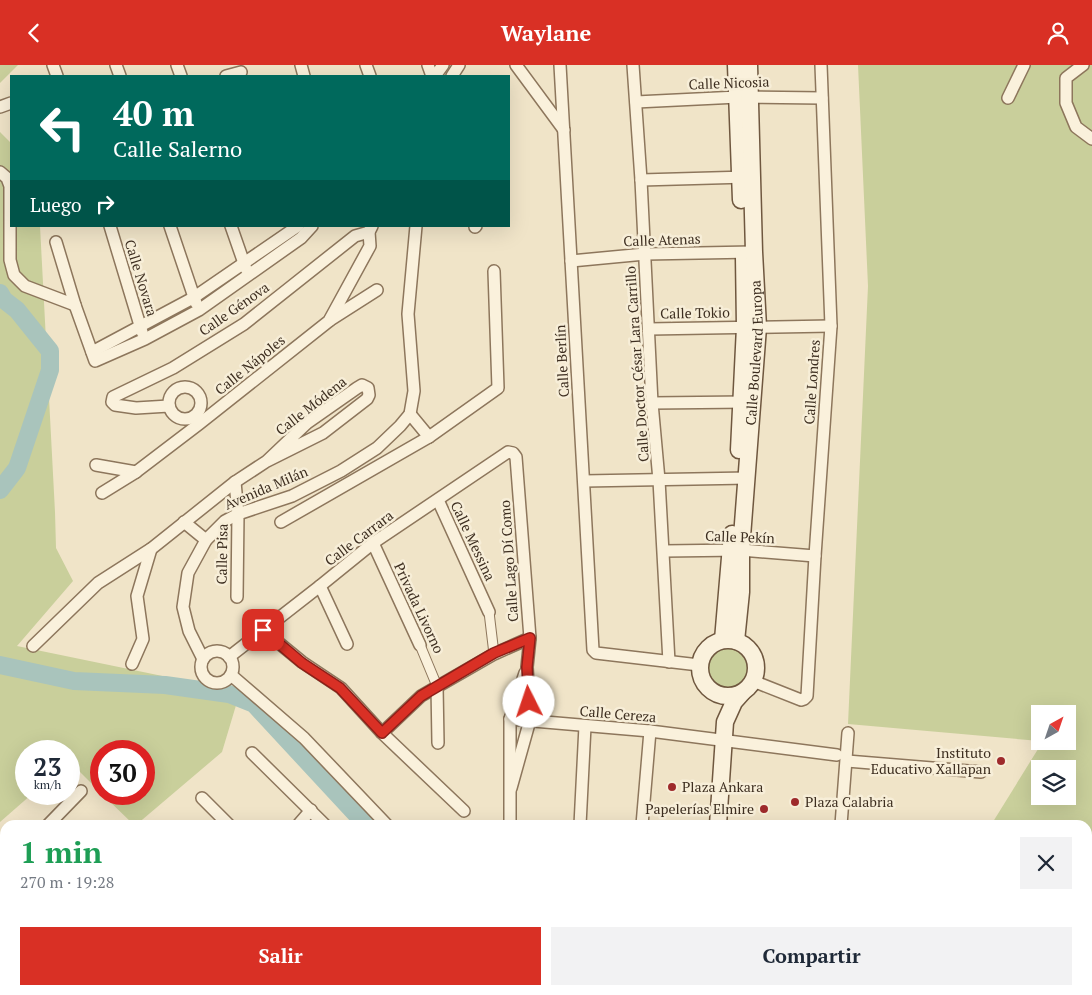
<!DOCTYPE html>
<html lang="es">
<head>
<meta charset="utf-8">
<style>
  :root { --surface:#fff; --page:#f2f2f3; --text:#1f2937; --muted:#747a83; --accent:#d93025 }
  body { margin:0; font-family:"PT Serif",serif; background:var(--page); color:var(--text); height:100vh; display:flex; flex-direction:column; font-size:19px; white-space:nowrap }
  * { box-sizing:border-box; margin:0 }
  p { font-size:16px; color:var(--muted) }
  .icon { flex:none; width:28px; height:28px; fill:none; stroke:currentColor; stroke-width:2; stroke-linecap:round; stroke-linejoin:round }
  .map { position:relative; flex:1; overflow:hidden }
  .drawer { position:absolute; left:0px; top:755px; width:1092px; height:175px; display:flex; flex-direction:column; background:var(--surface); border-radius:15px 15px 0 0; box-shadow:0 5px 20px #0002 }
  .drawer>* { flex:none }
  .banner { position:absolute; left:10px; top:10px; width:500px; height:152px; border-radius:0px; box-shadow:0 5px 20px #0002; background:#00695c; color:#fff; overflow:hidden }
  .needle { width:32px; rotate:40deg }
  .fabs { position:absolute; left:1031px; top:640px; display:grid; gap:10px }
  .fabs a { display:grid; place-items:center; width:45px; height:45px; border-radius:0px; background:var(--surface); box-shadow:0 5px 20px #0002; font-size:25px }
  .speed { position:absolute; left:15px; top:675px; display:flex; gap:10px; font-size:25px; font-weight:700; text-align:center }
  .speed>* { display:grid; place-content:center; width:65px; height:65px; border-radius:50%; background:var(--surface); box-shadow:0 5px 20px #0002; line-height:1 }
  .speed small { font-size:12px; font-weight:400 }
  .speed .limit { border:8px solid #d22; background:#fff; color:#111 }
  .pin { position:absolute; display:grid; place-items:center; width:42px; height:42px; color:#fff; margin:-21px; border-radius:10px; box-shadow:0 2px 8px #0006 }
  .me { position:absolute; width:55px; margin:-28px; rotate:356deg; stroke-linejoin:round; filter:drop-shadow(0 0 4px #0008) }
  .turn { display:flex; align-items:center; gap:18px; height:105px; padding:0 20px; font-size:22px }
  .turn .icon { width:65px; height:65px; stroke-width:2.5 }
  .turn b { display:block; font-size:35px; line-height:42px }
  .then { display:flex; align-items:center; height:48px; padding:0 20px; background:#0003; gap:10px; font-size:19px }
  .round { display:grid; place-items:center; flex:none; width:52px; height:52px; border-radius:0px; background:var(--page) }
  .head { display:flex; align-items:center; justify-content:space-between; height:85px; padding:0 20px }
  h1 { font-size:30px; font-weight:800; line-height:38px; color:#1e9e55 }
  .cta { display:flex; gap:10px; margin-top:auto; padding:10px 20px }
  .cta a { flex:1; height:58px; border-radius:0px; background:var(--accent); color:#fff; font-size:20px; font-weight:800; line-height:58px; text-align:center }
  .cta a+a { background:var(--page); color:var(--text) }
  header { display:flex; justify-content:space-between; align-items:center; height:65px; padding:0 20px; background:var(--accent); color:#fff; font-size:22px; font-weight:800 }
  .map>svg:first-child { display:block }
  .green { fill:#c9cf9b; fill-rule:evenodd }
  .lines { fill:none; stroke-linecap:round; stroke-linejoin:round }
  .river { stroke:#a9c4bc; stroke-width:18 }
  .pedestrian-casing { stroke:#8d765c; stroke-width:11 }
  .minor-casing { stroke:#8d765c; stroke-width:14 }
  .tertiary-casing { stroke:#8d765c; stroke-width:18 }
  .secondary-casing { stroke:#6f573f; stroke-width:19 }
  .pedestrian { stroke:#faf1dc; stroke-width:9 }
  .minor { stroke:#faf1dc; stroke-width:11 }
  .tertiary { stroke:#faf1dc; stroke-width:15 }
  .secondary { stroke:#faf1dc; stroke-width:16 }
  .route-casing { stroke:#8d1f18; stroke-width:12 }
  .route { stroke:#d93025; stroke-width:9 }
  .poi-dot { fill:#9e2a2b; stroke:#f7eed8; stroke-width:2 }
  .labels { text-anchor:middle; stroke-width:5; stroke-linejoin:round; paint-order:stroke }
  .street-label { font-size:14px; fill:#3d2e20; stroke:#f7eed8 }
  .poi-label { font-size:14px; fill:#3d2e20; stroke:#f7eed8; text-anchor:end }
</style>
</head>
<body>
<header><svg class="icon" aria-label="back" viewBox="0 0 24 24"><path d="M15 5l-7 7 7 7"/></svg>Waylane<svg class="icon" aria-label="person" viewBox="0 0 24 24"><circle cx="12" cy="8" r="4"/><path d="M4 21q1-7 8-7t8 7"/></svg></header>
<div class="map">
<svg width="1092" height="930" viewBox="0 0 1092 930">
  <rect width="100%" height="100%" fill="#f0e4c8"/>
  <g class="green">
    <polygon points="0,0 18,0 0,18"/>
    <path d="M858,0H1092V789H1088V760H991L1043,676H1068V649H1040V676L848,659L868,221ZM1040,704H1068V731H1040Z"/>
    <polygon points="0,67 11,78 11,161 40,161 55,447 56,483 73,516 17,581 240,627 222,687 136,760 134,760 102,729 144,729 144,686 101,686 101,728 69,696 69,686 26,686 26,729 32,729 0,757"/>
    <circle cx="729" cy="605" r="22"/>
    <polygon points="1092,841 1092,930 714,930 715,925 1088,925 1088,873"/>
    <polygon points="401,925 492,925 490,930 400,930"/>
  </g>
  <g class="lines">
    <g class="river">
      <polyline points="0,228 4,235 17,245 50,286 50,305 17,403 0,425"/>
      <polyline points="0,600 74,616 165,620 229,629 254,639 366,760"/>
      <polyline points="629,925 635,930"/>
    </g>
    <g class="pedestrian-casing">
      <g id="pedestrian">
        <polyline points="489,547 494,589"/>
        <polyline points="420,580 437,621"/>
      </g>
    </g>
    <g class="minor-casing">
      <g id="minor">
        <polyline points="53,0 57,11"/>
        <polyline points="116,0 120,11"/>
        <polyline points="177,0 181,11"/>
        <polyline points="301,0 304,11"/>
        <polyline points="366,0 370,11"/>
        <polyline points="428,0 432,11"/>
        <polyline points="516,0 564,65"/>
        <polyline points="560,0 593,585 596,588 699,600"/>
        <polyline points="633,0 641,115 652,338 659,415 669,597"/>
        <polyline points="1083,0 1066,13 1066,38 1076,62 1092,74"/>
        <polyline points="226,11 241,7"/>
        <polyline points="435,11 443,0"/>
        <polyline points="452,11 459,0"/>
        <polyline points="1008,33 1024,0"/>
        <polyline points="636,37 738,32 822,33"/>
        <polyline points="0,42 11,38"/>
        <polyline points="0,107 7,113 10,121 10,195 14,210 25,221 75,240"/>
        <polyline points="641,115 747,112"/>
        <polyline points="110,161 142,267"/>
        <polyline points="170,161 196,238"/>
        <polyline points="231,161 246,204"/>
        <polyline points="475,162 476,161"/>
        <polyline points="56,177 75,240 95,296 145,274 199,245 301,173 312,161"/>
        <polyline points="571,196 645,189 753,187"/>
        <polyline points="330,255 377,225"/>
        <polyline points="649,264 831,261"/>
        <polyline points="92,287 193,233 298,161"/>
        <circle cx="185" cy="338" r="16"/>
        <polyline points="652,338 747,337"/>
        <polyline points="169,341 136,343 115,340 112,337 113,332 173,303 244,259 355,171 369,167"/>
        <polyline points="410,349 429,372"/>
        <polyline points="96,400 136,407"/>
        <polyline points="584,416 748,413"/>
        <polyline points="235,417 238,449 237,532"/>
        <polyline points="102,428 136,407 199,359 329,256 370,181 369,167 372,161"/>
        <polyline points="438,435 489,547"/>
        <polyline points="184,457 206,475"/>
        <polyline points="281,457 429,372 498,323 494,206"/>
        <polyline points="373,478 420,580"/>
        <polyline points="664,486 741,485 815,491"/>
        <polyline points="320,521 347,579"/>
        <polyline points="263,565 302,597 341,623 382,668 464,746"/>
        <polyline points="33,581 98,518 151,484 235,417 267,396 307,358 357,323 362,320 368,323 369,330 367,334 323,368 267,396"/>
        <circle cx="217" cy="602" r="16"/>
        <polyline points="229,592 320,521 373,478 508,387 513,388 516,392 530,573 527,602 530,655 511,723"/>
        <polyline points="203,594 189,566 183,542 188,508 206,475 225,456 238,449 292,431 341,406 377,383 400,361 410,349 414,326 408,249 416,161"/>
        <polyline points="132,599 143,574 137,531 151,484"/>
        <polyline points="231,610 304,673 387,760"/>
        <polyline points="753,616 801,635 804,634 807,631 815,491 831,261 821,0"/>
        <polyline points="437,621 438,678"/>
        <polyline points="510,654 650,666 837,690"/>
        <polyline points="382,668 421,631 494,589 530,573"/>
        <polyline points="252,688 325,760"/>
        <polyline points="847,696 981,707"/>
        <polyline points="202,733 229,760"/>
        <polyline points="48,760 81,726"/>
        <polyline points="298,760 311,745"/>
        <polyline points="510,760 510,654 525,608"/>
        <polyline points="580,760 585,661"/>
        <polyline points="642,760 650,666"/>
        <polyline points="841,760 848,668"/>
        <polyline points="0,808 5,803"/>
        <polyline points="0,915 5,921"/>
        <polyline points="9,925 14,930"/>
        <polyline points="295,925 299,930"/>
        <polyline points="506,925 507,930"/>
        <polyline points="661,925 668,930"/>
        <polyline points="1062,925 1065,930"/>
        <polyline points="122,930 128,925"/>
        <polyline points="202,930 207,925"/>
        <polyline points="328,930 334,925"/>
      </g>
    </g>
    <g class="tertiary-casing">
      <g id="tertiary">
        <polyline points="0,856 5,861"/>
        <polyline points="67,925 72,930"/>
      </g>
    </g>
    <g class="secondary-casing">
      <g id="secondary">
        <polyline points="736,0 741,135"/>
        <polyline points="739,385 745,262 744,192"/>
        <circle cx="728" cy="603" r="28"/>
        <polyline points="723,575 732,469"/>
        <path id="s1" d="M736,576L741,527V485L758,262L754,187L749,0"/>
        <polyline points="718,760 725,657 734,637 742,628"/>
        <polyline points="706,930 706,925"/>
      </g>
    </g>
    <use href="#pedestrian" class="pedestrian"/>
    <use href="#minor" class="minor"/>
    <use href="#tertiary" class="tertiary"/>
    <use href="#secondary" class="secondary"/>
  </g>
  <g class="lines">
    <g class="route-casing">
      <polyline id="route" points="263,565 302,598 340,623 382,668 421,631 494,588 530,573 527,602 529,637"/>
    </g>
    <use href="#route" class="route"/>
  </g>
  <g class="poi-dot">
    <circle cx="1001" cy="696" r="5"/>
    <circle cx="672" cy="722" r="5"/>
    <circle cx="795" cy="737" r="5"/>
    <circle cx="764" cy="744" r="5"/>
  </g>
  <g class="labels">
    <g class="street-label">
      <text transform="translate(729 18) rotate(-2)" y="5">Calle Nicosia</text>
      <text transform="translate(662 175) rotate(-2)" y="5">Calle Atenas</text>
      <text transform="translate(141 213) rotate(73)" y="5">Calle Novara</text>
      <text transform="translate(234 244) rotate(-35)" y="5">Calle Génova</text>
      <text transform="translate(695 248) rotate(-1)" y="5">Calle Tokio</text>
      <text dy="5" stroke="none"><textPath href="#s1" startOffset="289">Calle Boulevard Europa</textPath></text>
      <text transform="translate(562 296) rotate(-93)" y="5">Calle Berlín</text>
      <text transform="translate(637 299) rotate(-94)" y="5">Calle Doctor César Lara Carrillo</text>
      <text transform="translate(250 300) rotate(-39)" y="5">Calle Nápoles</text>
      <text transform="translate(812 317) rotate(-86)" y="5">Calle Londres</text>
      <text transform="translate(311 341) rotate(-38)" y="5">Calle Módena</text>
      <text transform="translate(266 423) rotate(-23)" y="5">Avenida Milán</text>
      <text transform="translate(740 472) rotate(2)" y="5">Calle Pekín</text>
      <text transform="translate(359 473) rotate(-37)" y="5">Calle Carrara</text>
      <text transform="translate(473 476) rotate(65)" y="5">Calle Messina</text>
      <text transform="translate(222 489) rotate(-89)" y="5">Calle Pisa</text>
      <text transform="translate(509 496) rotate(-94)" y="5">Calle Lago Dí Como</text>
      <text transform="translate(419 543) rotate(65)" y="5">Privada Livorno</text>
      <text transform="translate(618 649) rotate(5)" y="5">Calle Cereza</text>
    </g>
    <g class="poi-label">
      <text x="991" y="693">Instituto<tspan x="991" dy="16">Educativo Xallapan</tspan></text>
      <text x="682" y="727" text-anchor="start">Plaza Ankara</text>
      <text x="805" y="742" text-anchor="start">Plaza Calabria</text>
      <text x="754" y="749">Papelerías Elmire</text>
    </g>
  </g>
</svg>
<div class="fabs">
<a><svg class="needle" viewBox="-14 -14 28 28"><path d="M0-13l5 13h-10z" fill="#e53935"/><path d="M0 13l5-13h-10z" fill="#747a83"/></svg></a>
<a><svg class="icon" aria-label="layers" viewBox="0 0 24 24"><path d="M12 4l9 5-9 5-9-5zM3 14l9 5 9-5"/></svg></a>
</div>
<div class="speed"><div>23<small>km/h</small></div><div class="limit">30</div></div>
<div class="pin" style="left:263px;top:565px;background:#d93025"><svg class="icon" aria-label="arrive" viewBox="0 0 24 24"><path d="M6 21V4h12l-3 4 3 4H6"/></svg></div>
<svg class="me" style="left:529px;top:637px" viewBox="-20 -20 40 40"><circle r="19" fill="#fff"/><path d="M0-13L10 11 0 6-10 11z" fill="#d93025"/></svg>
<div class="banner">
<div class="turn"><svg class="icon" aria-label="left" viewBox="0 0 24 24"><path d="M17 20v-9H6M10 6l-5 5 5 5"/></svg><div><b>40 m</b>Calle Salerno</div></div>
<div class="then">Luego<svg class="icon" aria-label="right" viewBox="0 0 24 24"><path d="M7 20v-9h11M14 6l5 5-5 5"/></svg></div>
</div>
<section class="drawer">
<div class="head"><div><h1>1 min</h1><p>270 m · 19:28</p></div><a class="round"><svg class="icon" aria-label="close" viewBox="0 0 24 24"><path d="M6 6l12 12M18 6L6 18"/></svg></a></div>
<div class="cta"><a>Salir</a><a>Compartir</a></div>
</section>
</div>
</body>
</html>
